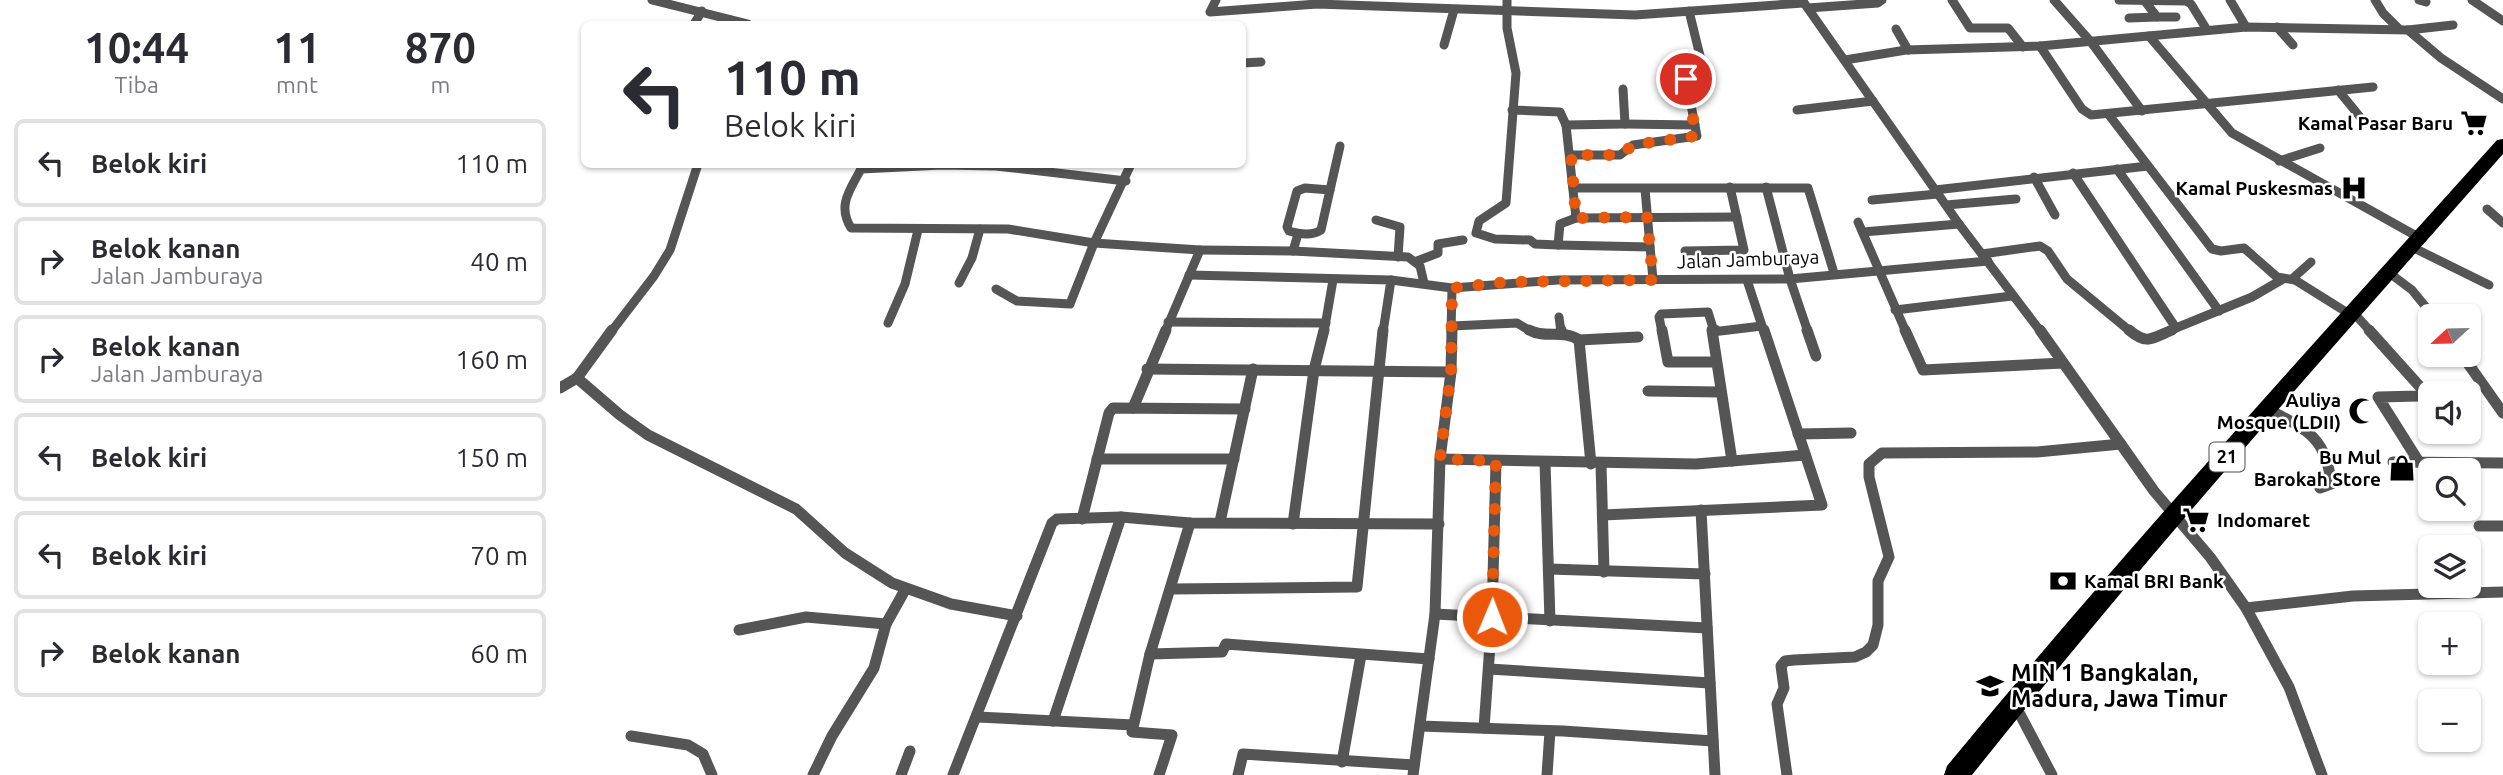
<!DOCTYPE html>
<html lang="id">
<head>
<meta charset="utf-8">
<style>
  :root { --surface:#fff; --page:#f2f2f3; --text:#2b2b33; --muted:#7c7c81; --line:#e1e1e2 }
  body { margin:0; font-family:Ubuntu,sans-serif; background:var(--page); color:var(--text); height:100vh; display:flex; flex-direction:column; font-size:26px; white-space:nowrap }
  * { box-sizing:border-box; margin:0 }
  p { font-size:23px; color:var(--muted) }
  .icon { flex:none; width:38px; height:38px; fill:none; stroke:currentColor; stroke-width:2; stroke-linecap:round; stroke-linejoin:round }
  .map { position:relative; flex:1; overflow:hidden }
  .panel { display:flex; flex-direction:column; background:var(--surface); width:560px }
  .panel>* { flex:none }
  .guide { position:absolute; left:21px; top:21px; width:665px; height:147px; border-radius:10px; box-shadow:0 2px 5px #0004; background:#fff; color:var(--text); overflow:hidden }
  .needle { width:46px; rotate:248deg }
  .tools { position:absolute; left:1858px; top:304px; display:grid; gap:14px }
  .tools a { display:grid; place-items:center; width:63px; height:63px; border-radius:10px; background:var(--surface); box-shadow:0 2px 5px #0004; font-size:35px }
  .pin { position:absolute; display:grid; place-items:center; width:60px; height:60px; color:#fff; margin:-30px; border:4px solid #fff; border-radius:50%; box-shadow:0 2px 7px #0007 }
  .me { position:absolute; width:77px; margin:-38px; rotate:1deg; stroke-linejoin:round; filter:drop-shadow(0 0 5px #0008) }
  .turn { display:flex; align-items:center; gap:24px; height:147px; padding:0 28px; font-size:32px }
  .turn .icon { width:91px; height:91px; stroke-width:2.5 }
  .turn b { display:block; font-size:49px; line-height:60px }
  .eta { display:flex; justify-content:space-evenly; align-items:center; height:119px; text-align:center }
  .eta b { font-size:42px; font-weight:700; line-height:49px }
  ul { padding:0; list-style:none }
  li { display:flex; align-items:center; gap:21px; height:88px; margin:0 14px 10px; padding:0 14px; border:4px solid var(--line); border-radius:10px }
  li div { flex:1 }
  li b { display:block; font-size:26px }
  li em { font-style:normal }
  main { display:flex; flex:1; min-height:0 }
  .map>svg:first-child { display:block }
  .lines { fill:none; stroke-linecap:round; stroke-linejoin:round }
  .street-far1 { stroke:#555; stroke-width:9 }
  .street { stroke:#555; stroke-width:11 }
  .highway { fill:#000; fill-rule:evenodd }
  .route { stroke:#ea580c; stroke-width:12; stroke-dasharray:0 21.6 }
  .labels { text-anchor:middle; stroke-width:5; stroke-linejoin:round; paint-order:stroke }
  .shield { fill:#fff; stroke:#4c4c4c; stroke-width:2 }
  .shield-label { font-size:18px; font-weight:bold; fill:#000 }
  .poi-label { font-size:19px; font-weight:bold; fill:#000; stroke:#fff; text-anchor:end }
  .street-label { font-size:19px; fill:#000; stroke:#fff }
  .near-poi-label { font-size:23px; font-weight:bold; fill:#000; stroke:#fff; text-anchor:start }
</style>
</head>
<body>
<main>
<section class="panel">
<div class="eta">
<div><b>10:44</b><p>Tiba</p></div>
<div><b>11</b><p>mnt</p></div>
<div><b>870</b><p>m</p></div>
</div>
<ul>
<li><svg class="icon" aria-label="left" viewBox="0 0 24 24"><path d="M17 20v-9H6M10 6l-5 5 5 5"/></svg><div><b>Belok kiri</b></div><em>110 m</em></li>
<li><svg class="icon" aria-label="right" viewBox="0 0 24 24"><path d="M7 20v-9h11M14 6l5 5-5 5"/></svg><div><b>Belok kanan</b><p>Jalan Jamburaya</p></div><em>40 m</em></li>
<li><svg class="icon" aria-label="right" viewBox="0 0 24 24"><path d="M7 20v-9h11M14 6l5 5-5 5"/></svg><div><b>Belok kanan</b><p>Jalan Jamburaya</p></div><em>160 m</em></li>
<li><svg class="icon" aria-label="left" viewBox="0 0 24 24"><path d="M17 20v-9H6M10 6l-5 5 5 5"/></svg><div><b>Belok kiri</b></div><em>150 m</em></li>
<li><svg class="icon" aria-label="left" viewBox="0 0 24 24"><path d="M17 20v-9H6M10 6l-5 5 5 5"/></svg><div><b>Belok kiri</b></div><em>70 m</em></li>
<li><svg class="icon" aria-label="right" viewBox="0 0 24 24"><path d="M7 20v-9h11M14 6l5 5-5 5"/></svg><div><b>Belok kanan</b></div><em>60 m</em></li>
</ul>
</section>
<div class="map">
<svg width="1943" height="775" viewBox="0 0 1943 775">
  <rect width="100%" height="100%" fill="#fff"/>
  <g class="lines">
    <g class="street-far1">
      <polyline points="92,0 188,24"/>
      <polyline points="656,0 650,12 757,4 1075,15 1244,3"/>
      <polyline points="947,0 947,28 956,73 946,203 919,221 916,233 935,239 970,240 975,244 998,245 1000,224 1016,218 1177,217"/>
      <polyline points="1242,0 1399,224 1481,332"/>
      <polyline points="1392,0 1410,28 1448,28 1463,47"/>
      <polyline points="1494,0 1531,42 1582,111"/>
      <polyline points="1559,0 1626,1 1631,4 1647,30"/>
      <polyline points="1584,0 1597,17 1616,17"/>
      <polyline points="1670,0 1686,27"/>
      <polyline points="1815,0 1823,13 1839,29"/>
      <polyline points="1859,0 1866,2"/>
      <polyline points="1912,0 1943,21"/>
      <polyline points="1248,8 1318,3 1322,0"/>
      <polyline points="1569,18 1597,17"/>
      <polyline points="134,24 142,11"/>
      <polyline points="1717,27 1733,45"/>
      <polyline points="1336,29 1348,50"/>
      <polyline points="1848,30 1893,25"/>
      <polyline points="1589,36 1672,133 1860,238"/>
      <polyline points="884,45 894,10"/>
      <polyline points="1480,46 1522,109 1531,115 1813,87"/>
      <polyline points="1285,60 1346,50 1480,46 1686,27 1848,30 1881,58 1943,99"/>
      <polyline points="682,63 701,62"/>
      <polyline points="1778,90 1805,123"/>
      <polyline points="952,110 1000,112 1006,125 1065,124 1063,89"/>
      <polyline points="1237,110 1313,101"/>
      <polyline points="1549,115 1652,249 1661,251 1684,248 1717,277 1735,280 1791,315"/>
      <polyline points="1065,124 1135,125"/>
      <polyline points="1006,125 1016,218"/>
      <polyline points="1011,155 1060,155 1073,145 1137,136 1126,79 1138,73 1142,64 1129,11"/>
      <polyline points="1719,161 1760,148"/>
      <polyline points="300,165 301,169 382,165 436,166 566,181"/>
      <path d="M301,169C290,190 277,205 291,228L448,229L534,243L640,250L605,332"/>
      <polyline points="1557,169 1659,311"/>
      <polyline points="1513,173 1616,328 1692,297 1723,279"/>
      <polyline points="1474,177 1495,215"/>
      <polyline points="1206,187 1230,279 1248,332"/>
      <path d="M745,188L770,190L761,230C752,236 739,234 729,231L727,227L737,191Z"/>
      <polyline points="1013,188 1248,188 1274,273"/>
      <polyline points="1085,189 1093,280"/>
      <polyline points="770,190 780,146"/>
      <polyline points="1375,190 1588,166"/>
      <polyline points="1312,200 1378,194"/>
      <polyline points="1386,205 1456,199"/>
      <polyline points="1927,209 1943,223"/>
      <polyline points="816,220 840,227 838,257"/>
      <polyline points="1298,222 1346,332"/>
      <polyline points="1303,232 1399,224"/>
      <polyline points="998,245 1090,247"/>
      <polyline points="1852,247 1929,285"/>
      <polyline points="640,250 733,251 848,257 860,266 864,283"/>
      <polyline points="733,251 738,234"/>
      <polyline points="1125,251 1184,250 1170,187"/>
      <polyline points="1422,254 1480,246 1488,251 1507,279 1571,332"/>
      <polyline points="857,261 878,253 878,244 903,240"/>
      <polyline points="1828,272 1852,290 1874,317"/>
      <polyline points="629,275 831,280 823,332"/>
      <polyline points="1732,279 1751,262"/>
      <polyline points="831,280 892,288"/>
      <polyline points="1187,280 1204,332"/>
      <polyline points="399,283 412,258 420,229"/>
      <polyline points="436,289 457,301 510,304 534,243 571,164"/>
      <polyline points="1335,310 1452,296"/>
      <polyline points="1793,312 1811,332"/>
      <polyline points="999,317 1001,332"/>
      <polyline points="608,322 766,323"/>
      <polyline points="328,323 345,284 358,230"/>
      <polyline points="892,326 957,323 972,332"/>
      <polyline points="51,332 94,276 110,250 138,164"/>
      <polyline points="764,332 773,280"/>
      <polyline points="891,332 892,288 998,280 1230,279 1428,261"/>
      <polyline points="1102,332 1099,317 1101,314 1148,312 1153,328"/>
      <polyline points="1152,332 1202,326"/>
      <polyline points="1608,332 1616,328"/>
    </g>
    <g class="street">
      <path d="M969,330C985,339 1004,329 1019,340L1031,464"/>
      <polyline points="1001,330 1001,334"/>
      <polyline points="1102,330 1108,362 1155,362"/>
      <polyline points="1155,330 1152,330 1172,461"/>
      <polyline points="1247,330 1256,356"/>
      <polyline points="1345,330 1363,370 1503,363"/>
      <polyline points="1480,330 1594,491 1650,557 1686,608 1729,687 1762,775"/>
      <path d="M1569,330C1587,345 1591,339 1612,330"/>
      <polyline points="1809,330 1862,389 1860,396 1818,397 1859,462"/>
      <polyline points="1019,340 1078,337"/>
      <polyline points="1902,355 1943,413"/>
      <polyline points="587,369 891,372"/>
      <polyline points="17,378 52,330"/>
      <polyline points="0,388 17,378 60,415 88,435 236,509 285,553 332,583 391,604 457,616"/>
      <polyline points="1088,391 1160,392"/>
      <polyline points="573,408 606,330"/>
      <path d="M1707,409C1746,429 1767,437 1771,484L1760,488"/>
      <polyline points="1238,434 1291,433"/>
      <polyline points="537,459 674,459"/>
      <polyline points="880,459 1136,464 1245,455"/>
      <polyline points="985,462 990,621"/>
      <polyline points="1833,462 1943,463"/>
      <polyline points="1041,464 1044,572"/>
      <polyline points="1141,510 1155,775"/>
      <polyline points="1043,515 1262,505 1204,330"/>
      <polyline points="522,519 549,413 553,408 685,409"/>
      <polyline points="660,522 693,369"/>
      <polyline points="733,524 754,370 764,330"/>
      <polyline points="1919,526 1943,526"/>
      <polyline points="989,569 1145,574"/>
      <polyline points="612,589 797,587 823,330"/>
      <polyline points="1686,608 1793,596 1943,592"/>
      <polyline points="875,614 1147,628"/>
      <polyline points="326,624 345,590"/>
      <polyline points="179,630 246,617 326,624 314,668 272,736 253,775"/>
      <polyline points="590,654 662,652 666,644 869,659"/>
      <polyline points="929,669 1150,683"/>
      <polyline points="1454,703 1492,775"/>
      <polyline points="418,717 573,725"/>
      <polyline points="493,721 561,517"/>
      <polyline points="860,726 1003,731 1153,741"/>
      <polyline points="924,728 932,617 936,461"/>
      <polyline points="71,736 128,745 143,754 152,775"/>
      <polyline points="782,762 801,655"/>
      <polyline points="341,775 350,751"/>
      <polyline points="393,775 492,523 497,519 561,517 630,523 879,524"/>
      <polyline points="599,775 612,735 572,732 590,654 630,523"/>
      <polyline points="678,775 683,754 854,765"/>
      <polyline points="853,775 875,614 880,459 891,372 892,330"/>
      <polyline points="987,775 990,731"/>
      <polyline points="1227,775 1217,704 1224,688 1221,666 1225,661 1234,660 1295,657 1306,652 1313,645 1318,625 1318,581 1329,557 1309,477 1309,464 1322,453 1477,452 1561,444"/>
    </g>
    <path class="highway" d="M1943,139V154C1763,358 1581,562 1412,775H1384L1387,766C1563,551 1751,347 1937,140Z"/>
  </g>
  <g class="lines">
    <polyline class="route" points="932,617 936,461 880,459 891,372 892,288 947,282 1093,280 1087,217 1016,218 1011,155 1060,155 1073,145 1136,136 1126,79"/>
  </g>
  <defs>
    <g id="supermarket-bare" transform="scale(2.1)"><path d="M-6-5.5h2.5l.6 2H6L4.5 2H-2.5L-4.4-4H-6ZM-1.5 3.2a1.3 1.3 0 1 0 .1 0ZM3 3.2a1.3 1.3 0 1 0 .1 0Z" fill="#000" stroke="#fff" stroke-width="2.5" paint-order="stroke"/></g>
    <g id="hospital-bare" transform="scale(2.1)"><path d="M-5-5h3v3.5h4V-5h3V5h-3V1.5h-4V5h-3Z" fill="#000" stroke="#fff" stroke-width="2.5" paint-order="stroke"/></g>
    <g id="mosque-bare" transform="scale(2.1)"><path d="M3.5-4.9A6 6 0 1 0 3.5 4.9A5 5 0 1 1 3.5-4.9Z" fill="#000" stroke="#fff" stroke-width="2.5" paint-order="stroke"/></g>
    <g id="shop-bare" transform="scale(2.1)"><path d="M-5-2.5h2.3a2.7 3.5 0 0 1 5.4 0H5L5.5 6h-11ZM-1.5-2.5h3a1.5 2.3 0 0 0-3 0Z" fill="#000" stroke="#fff" stroke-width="2.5" paint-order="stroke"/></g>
    <g id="bank-bare" transform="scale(2.1)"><path d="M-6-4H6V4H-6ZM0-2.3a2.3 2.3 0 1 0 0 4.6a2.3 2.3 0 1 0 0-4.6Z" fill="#000" stroke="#fff" stroke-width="2.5" paint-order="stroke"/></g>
    <g id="school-bare" transform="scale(2.1)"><path d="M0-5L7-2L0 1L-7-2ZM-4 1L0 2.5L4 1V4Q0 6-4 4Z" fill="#000" stroke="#fff" stroke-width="2.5" paint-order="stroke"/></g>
  </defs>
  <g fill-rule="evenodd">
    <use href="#supermarket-bare" x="1914" y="123"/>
    <use href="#hospital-bare" x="1794" y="188"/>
    <use href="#mosque-bare" x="1802" y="411"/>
    <use href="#shop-bare" x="1842" y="468"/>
    <use href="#supermarket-bare" x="1636" y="520"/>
    <use href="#bank-bare" x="1503" y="581"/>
    <use href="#school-bare" x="1430" y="686"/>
  </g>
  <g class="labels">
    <rect class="shield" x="1649.5" y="442.5" width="35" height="29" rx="5"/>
    <g class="shield-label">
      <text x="1667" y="463">21</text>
    </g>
    <g class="poi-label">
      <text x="1893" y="130">Kamal Pasar Baru</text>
      <text x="1773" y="195">Kamal Puskesmas</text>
      <text x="1781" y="407">Auliya<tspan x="1781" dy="22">Mosque (LDII)</tspan></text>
      <text x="1821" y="464">Bu Mul<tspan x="1821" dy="22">Barokah Store</tspan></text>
      <text x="1657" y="527" text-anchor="start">Indomaret</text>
      <text x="1524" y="588" text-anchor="start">Kamal BRI Bank</text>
    </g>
    <g class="street-label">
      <text transform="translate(1188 259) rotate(-2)" y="7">Jalan Jamburaya</text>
    </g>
    <g class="near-poi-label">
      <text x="1451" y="681">MIN 1 Bangkalan,<tspan x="1451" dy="26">Madura, Jawa Timur</tspan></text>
    </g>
  </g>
</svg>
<div class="tools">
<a><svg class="needle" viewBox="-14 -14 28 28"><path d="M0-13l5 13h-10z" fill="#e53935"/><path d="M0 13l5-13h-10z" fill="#7c7c81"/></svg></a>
<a><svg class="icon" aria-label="sound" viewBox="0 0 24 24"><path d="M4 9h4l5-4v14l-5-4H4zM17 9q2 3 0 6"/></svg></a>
<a><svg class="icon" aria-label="search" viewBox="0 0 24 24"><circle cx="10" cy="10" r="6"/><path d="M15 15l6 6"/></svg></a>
<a><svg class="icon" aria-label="layers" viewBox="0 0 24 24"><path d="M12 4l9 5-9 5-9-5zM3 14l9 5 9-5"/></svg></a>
<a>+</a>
<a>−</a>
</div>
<div class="pin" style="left:1126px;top:79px;background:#d93025"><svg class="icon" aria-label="arrive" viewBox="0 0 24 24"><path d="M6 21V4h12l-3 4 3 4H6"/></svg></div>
<svg class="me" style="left:932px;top:617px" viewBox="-20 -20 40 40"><circle r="17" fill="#ea580c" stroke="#fff" stroke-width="3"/><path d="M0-11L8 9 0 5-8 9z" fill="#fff"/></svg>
<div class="guide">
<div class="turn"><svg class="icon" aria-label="left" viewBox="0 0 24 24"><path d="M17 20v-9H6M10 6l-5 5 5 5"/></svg><div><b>110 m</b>Belok kiri</div></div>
</div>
</div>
</main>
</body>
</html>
